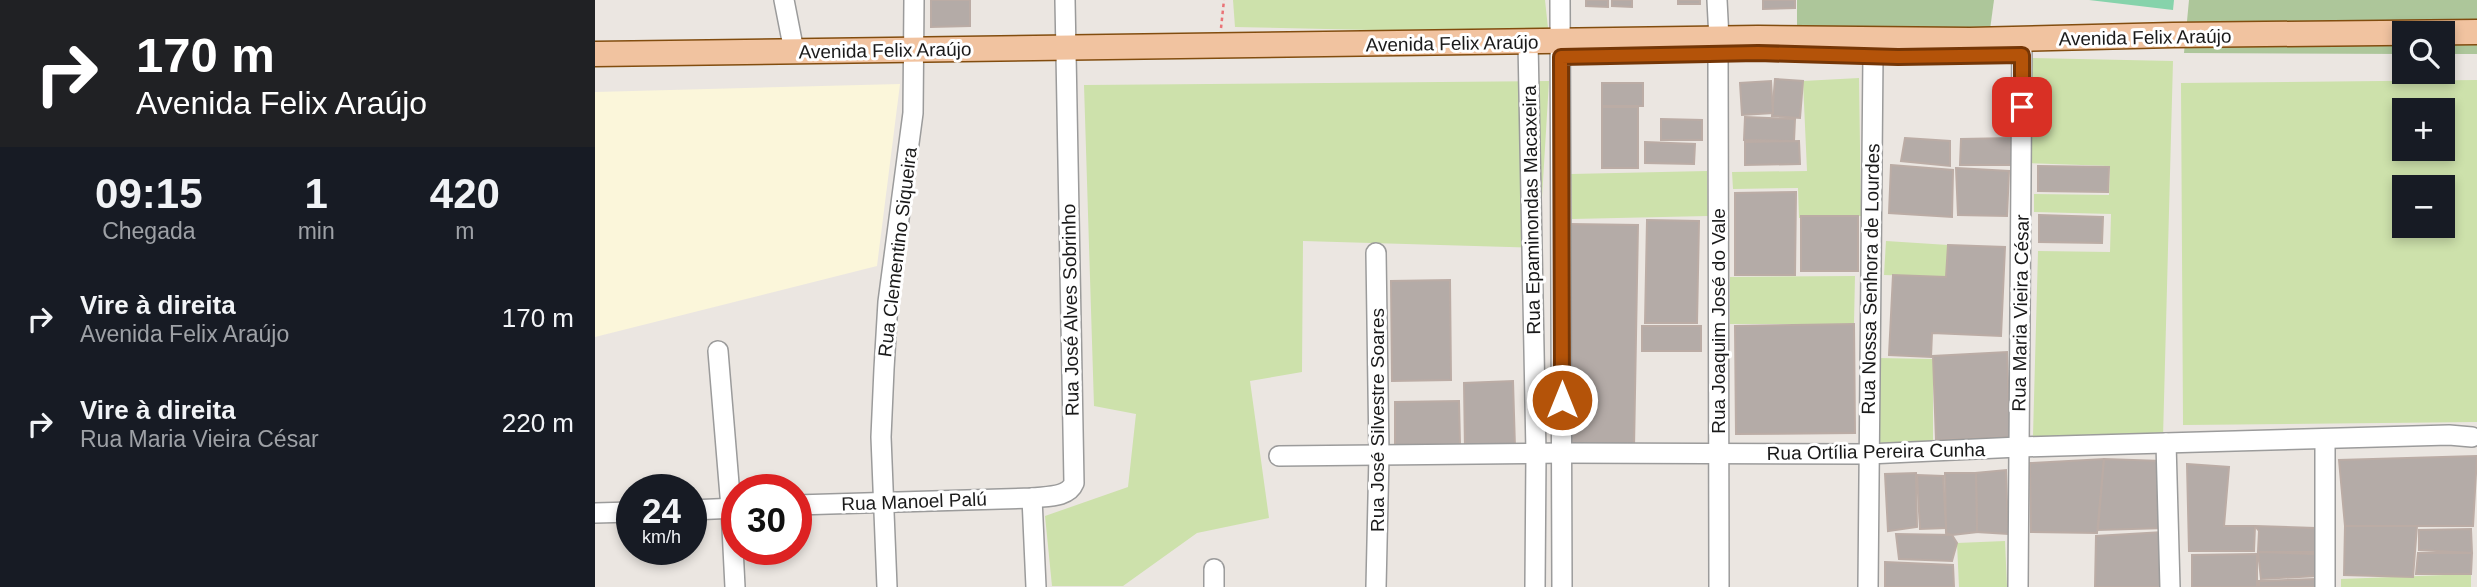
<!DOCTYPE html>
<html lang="pt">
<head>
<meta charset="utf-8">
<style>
  :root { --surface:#171b24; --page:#20242c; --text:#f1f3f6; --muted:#9ea1a6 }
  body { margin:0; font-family:Arial,sans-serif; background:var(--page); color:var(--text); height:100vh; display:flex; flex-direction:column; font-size:26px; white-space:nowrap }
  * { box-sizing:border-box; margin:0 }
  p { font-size:23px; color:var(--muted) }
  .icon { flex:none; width:38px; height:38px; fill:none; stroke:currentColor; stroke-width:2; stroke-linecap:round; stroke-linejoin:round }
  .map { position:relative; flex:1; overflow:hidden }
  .panel { display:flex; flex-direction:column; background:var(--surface); width:595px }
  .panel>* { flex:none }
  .top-card { background:#202124; color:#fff; overflow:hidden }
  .buttons { position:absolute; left:1797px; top:21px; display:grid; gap:14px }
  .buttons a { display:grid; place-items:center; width:63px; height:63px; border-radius:0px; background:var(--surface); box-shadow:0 4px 10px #0003; font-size:35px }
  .speed { position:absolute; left:21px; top:474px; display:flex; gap:14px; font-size:35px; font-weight:700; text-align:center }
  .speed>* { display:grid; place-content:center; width:91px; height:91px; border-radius:50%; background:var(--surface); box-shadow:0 4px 10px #0003; line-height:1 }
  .speed small { font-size:18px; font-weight:400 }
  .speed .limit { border:10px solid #d22; background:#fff; color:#111 }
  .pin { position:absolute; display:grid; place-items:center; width:60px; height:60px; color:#fff; margin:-30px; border-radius:14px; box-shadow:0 4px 10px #0006 }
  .me { position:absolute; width:77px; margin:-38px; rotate:0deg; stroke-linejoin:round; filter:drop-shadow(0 0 5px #0008) }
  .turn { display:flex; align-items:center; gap:24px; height:147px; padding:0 21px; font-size:32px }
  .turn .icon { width:91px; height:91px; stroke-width:2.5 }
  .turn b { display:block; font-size:49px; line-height:60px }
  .eta { display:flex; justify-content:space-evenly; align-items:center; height:119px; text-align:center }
  .eta b { font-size:42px; font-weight:700; line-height:49px }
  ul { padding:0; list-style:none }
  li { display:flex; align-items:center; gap:21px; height:105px; padding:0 21px }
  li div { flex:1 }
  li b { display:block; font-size:26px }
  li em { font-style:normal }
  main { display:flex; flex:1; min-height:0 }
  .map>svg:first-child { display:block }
  .education { fill:#fbf6da }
  .grass { fill:#cde1ab; fill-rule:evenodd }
  .forest { fill:#adc69a }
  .pitch { fill:#86d3ab }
  .building { fill:#b4aba7; stroke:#bbaca5; stroke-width:2 }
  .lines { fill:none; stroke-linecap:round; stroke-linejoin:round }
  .minor-casing { stroke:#9b9b9b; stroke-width:22 }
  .major-casing { stroke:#824d0f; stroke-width:27 }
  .path { stroke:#ea7377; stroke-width:2.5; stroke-dasharray:3.5 3.5; stroke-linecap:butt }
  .minor { stroke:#fff; stroke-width:19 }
  .major { stroke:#f1c3a0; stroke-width:24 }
  .route-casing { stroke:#753606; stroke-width:18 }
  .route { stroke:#b45309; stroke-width:12 }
  .labels { text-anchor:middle; stroke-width:6; stroke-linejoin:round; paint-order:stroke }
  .street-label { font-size:19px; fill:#1a1a1a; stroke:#fff }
</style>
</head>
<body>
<main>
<section class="panel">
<div class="top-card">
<div class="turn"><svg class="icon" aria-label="right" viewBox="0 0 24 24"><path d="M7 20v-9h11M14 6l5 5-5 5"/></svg><div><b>170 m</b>Avenida Felix Araújo</div></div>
</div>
<div class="eta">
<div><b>09:15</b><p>Chegada</p></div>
<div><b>1</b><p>min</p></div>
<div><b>420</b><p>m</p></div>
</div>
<ul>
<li><svg class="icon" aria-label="right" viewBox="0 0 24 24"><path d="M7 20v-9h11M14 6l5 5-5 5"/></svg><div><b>Vire à direita</b><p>Avenida Felix Araújo</p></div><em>170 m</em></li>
<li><svg class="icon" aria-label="right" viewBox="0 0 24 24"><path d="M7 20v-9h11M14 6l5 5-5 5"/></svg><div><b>Vire à direita</b><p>Rua Maria Vieira César</p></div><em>220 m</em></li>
</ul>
</section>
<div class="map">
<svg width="1882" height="587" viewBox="0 0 1882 587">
  <rect width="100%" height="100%" fill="#ebe6e1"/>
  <polygon class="education" points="305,84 282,266 0,337 0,92"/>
  <g class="grass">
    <polygon points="638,0 950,0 953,28 910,33 640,27"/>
    <polygon points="1433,58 1578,61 1568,438 1438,436 1443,251 1515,252 1516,214 1439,212 1439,194 1514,195 1515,166 1431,163"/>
    <polygon points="1264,78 1266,216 1204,218 1203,188 1138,189 1137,172 1212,171 1208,81"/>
    <path d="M1882,80V422L1588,425L1586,83ZM1810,110H1848V149H1810ZM1810,187H1848V226H1810Z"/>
    <polygon points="954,81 944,248 708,241 707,372 655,381 674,518 602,533 528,586 457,586 450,516 533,487 541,414 499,406 489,85"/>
    <polygon points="1112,171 1113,216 977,219 976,174"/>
    <polygon points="1291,241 1353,245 1351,277 1289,275"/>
    <polygon points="1260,276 1259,324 1135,324 1135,277"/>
    <polygon points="1283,358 1338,359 1338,445 1283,447"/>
    <polygon points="1410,541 1412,587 1364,587 1362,543"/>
    <polygon points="1876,574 1876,587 1746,587 1746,579"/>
  </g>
  <g class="forest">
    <polygon points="1202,0 1399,0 1394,37 1202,29"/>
    <polygon points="1594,0 1882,0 1882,54 1848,54 1848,33 1810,33 1809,54 1589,53"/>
  </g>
  <polygon class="pitch" points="1494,0 1579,0 1578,10"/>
  <g class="building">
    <polygon points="336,0 375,0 375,26 336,27"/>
    <polygon points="991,0 1013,0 1013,7 991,6"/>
    <polygon points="1017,0 1037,0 1037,7 1017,6"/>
    <rect x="1083" y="0" width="22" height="4"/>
    <polygon points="1168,0 1200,0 1200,8 1168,9"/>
    <polygon points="1180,79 1208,81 1205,118 1177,116"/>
    <polygon points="1176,81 1178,113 1147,115 1145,83"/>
    <rect x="1007" y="83" width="41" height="23"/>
    <rect x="1007" y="107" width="36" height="61"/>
    <polygon points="1150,117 1200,119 1199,141 1149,140"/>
    <polygon points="1066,119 1107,120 1107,140 1066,140"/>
    <polygon points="1310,138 1355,141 1355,166 1306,161"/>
    <polygon points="1418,138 1419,165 1365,165 1366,139"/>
    <polygon points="1204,141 1205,164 1150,165 1150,142"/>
    <polygon points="1050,142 1100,144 1099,164 1050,163"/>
    <polygon points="1296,165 1358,170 1357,217 1294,213"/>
    <polygon points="1443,166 1514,167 1513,192 1443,191"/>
    <polygon points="1361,168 1414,171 1412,216 1363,215"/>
    <polygon points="1201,192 1200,275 1140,275 1140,193"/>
    <polygon points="1444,215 1508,217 1507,243 1444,242"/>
    <rect x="1206" y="216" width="57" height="55"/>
    <polygon points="1052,220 1104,221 1102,323 1050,323"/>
    <polygon points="975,224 1043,225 1039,448 971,447"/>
    <polygon points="1353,245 1410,247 1406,336 1337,333 1336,357 1294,355 1298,275 1351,277"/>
    <polygon points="855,280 856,380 797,381 796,281"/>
    <polygon points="1259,324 1260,433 1141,434 1140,326"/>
    <rect x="1047" y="326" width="59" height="25"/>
    <polygon points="1412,352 1415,437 1341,440 1338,356"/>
    <polygon points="918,381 920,448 870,450 869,383"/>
    <polygon points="864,401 865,444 800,445 800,402"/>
    <polygon points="1882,456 1878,526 1750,526 1744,460"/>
    <polygon points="1509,459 1502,533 1436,532 1435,463"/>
    <polygon points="1509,459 1567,461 1571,528 1503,530"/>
    <polygon points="1592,464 1634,467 1629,526 1660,526 1659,551 1594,551"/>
    <polygon points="1411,470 1413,534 1382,532 1381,473"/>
    <polygon points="1321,473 1322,527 1293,531 1290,474"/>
    <polygon points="1350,473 1381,473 1382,532 1357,535 1351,533"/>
    <polygon points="1322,475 1348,476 1351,528 1325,529"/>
    <polygon points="1660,526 1720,528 1721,552 1663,552 1664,531"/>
    <polygon points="1750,526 1822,526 1818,577 1749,575"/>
    <polygon points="1876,529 1877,553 1824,550 1824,530"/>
    <polygon points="1568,532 1570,587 1500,587 1501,536"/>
    <polygon points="1301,534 1357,535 1362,543 1357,561 1304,559"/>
    <polygon points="1663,552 1720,554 1721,576 1666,579"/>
    <polygon points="1823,553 1877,553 1876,574 1821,574"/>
    <polygon points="1662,554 1662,587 1597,587 1597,555"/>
    <polygon points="1290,562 1358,565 1359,587 1290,587"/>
    <polygon points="1720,579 1721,587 1664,587 1664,581"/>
  </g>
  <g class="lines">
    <g class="minor-casing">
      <g id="minor">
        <polyline points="189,0 199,51"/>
        <polyline points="965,0 967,587"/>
        <polyline points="1122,0 1124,39"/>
        <polyline points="933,42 941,453 940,587"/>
        <polyline points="1123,55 1124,587"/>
        <polyline points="781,253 784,455 781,587"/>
        <polyline points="123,351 136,508 140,587"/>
        <polyline points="1730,439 1730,587"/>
        <polyline points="1571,443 1575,587"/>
        <polyline points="684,456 967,453 1273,454 1424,447 1854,435 1877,437"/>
        <polyline points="437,498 441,587"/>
        <path d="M201,505L437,498C451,496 473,498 479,483L470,0"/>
        <polyline points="96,510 142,508"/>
        <polyline points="0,513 37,512"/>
        <polyline points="619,569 619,587"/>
        <polyline points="292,587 286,437 289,369 293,302 318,113 319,0"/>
        <polyline points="1273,587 1278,55"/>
        <polyline points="1423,587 1427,39"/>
      </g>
    </g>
    <g class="major-casing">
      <polyline id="major" points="0,54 1163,38 1375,40 1578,35 1882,32"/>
    </g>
    <polyline class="path" points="626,28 629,0"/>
    <use href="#minor" class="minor"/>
    <use href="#major" class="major"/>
  </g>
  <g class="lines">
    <g class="route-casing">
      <polyline id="route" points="967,400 966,57 1163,53 1303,57 1427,55 1427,107"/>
    </g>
    <use href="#route" class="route"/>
  </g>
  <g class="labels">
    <g class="street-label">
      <text transform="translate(1550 37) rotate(-1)" y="7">Avenida Felix Araújo</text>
      <text transform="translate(857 43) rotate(-1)" y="7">Avenida Felix Araújo</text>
      <text transform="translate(290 50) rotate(-1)" y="7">Avenida Felix Araújo</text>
      <text transform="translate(936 210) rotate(-91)" y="7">Rua Epaminondas Macaxeira</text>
      <text transform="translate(302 252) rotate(-83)" y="7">Rua Clementino Siqueira</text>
      <text transform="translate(1275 279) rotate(-89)" y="7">Rua Nossa Senhora de Lourdes</text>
      <text transform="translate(475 310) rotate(-91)" y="7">Rua José Alves Sobrinho</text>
      <text transform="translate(1425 313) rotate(-89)" y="7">Rua Maria Vieira César</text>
      <text transform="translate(1123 321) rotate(-90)" y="7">Rua Joaquim José do Vale</text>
      <text transform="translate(782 420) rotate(-90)" y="7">Rua José Silvestre Soares</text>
      <text transform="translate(1281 451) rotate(-1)" y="7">Rua Ortília Pereira Cunha</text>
      <text transform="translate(319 501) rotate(-2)" y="7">Rua Manoel Palú</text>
    </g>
  </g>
</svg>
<div class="buttons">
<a><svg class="icon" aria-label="search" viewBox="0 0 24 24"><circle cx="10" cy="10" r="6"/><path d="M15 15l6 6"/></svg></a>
<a>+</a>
<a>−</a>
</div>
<div class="speed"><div>24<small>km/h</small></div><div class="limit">30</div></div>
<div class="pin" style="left:1427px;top:107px;background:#d93025"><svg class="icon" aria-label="arrive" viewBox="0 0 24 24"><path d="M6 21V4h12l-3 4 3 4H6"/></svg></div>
<svg class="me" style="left:967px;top:400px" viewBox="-20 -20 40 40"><circle r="17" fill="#b45309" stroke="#fff" stroke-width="3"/><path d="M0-11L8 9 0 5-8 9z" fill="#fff"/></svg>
</div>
</main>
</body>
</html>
